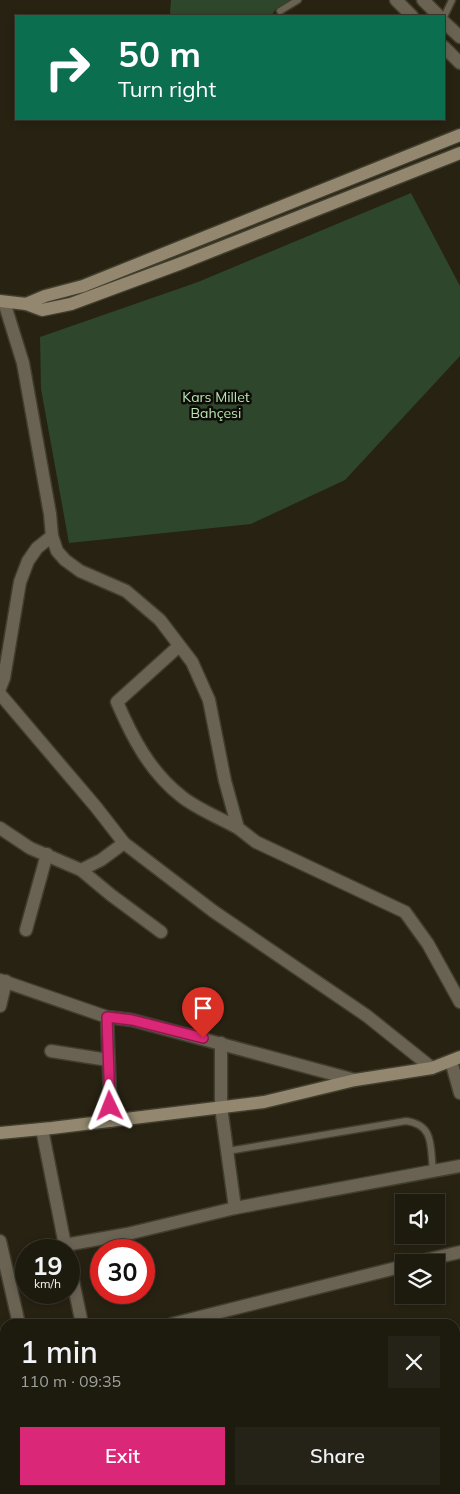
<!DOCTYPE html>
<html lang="en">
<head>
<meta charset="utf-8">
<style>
  :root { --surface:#1d1a0e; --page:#252317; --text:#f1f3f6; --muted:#a0a19e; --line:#3b382e; --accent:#db2777 }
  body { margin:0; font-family:Mulish,sans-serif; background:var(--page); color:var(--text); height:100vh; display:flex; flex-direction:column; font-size:19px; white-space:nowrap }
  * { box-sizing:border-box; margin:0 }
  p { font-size:16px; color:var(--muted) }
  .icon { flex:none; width:28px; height:28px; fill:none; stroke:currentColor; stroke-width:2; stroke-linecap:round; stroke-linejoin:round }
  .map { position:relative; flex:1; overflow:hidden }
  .drawer { position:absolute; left:0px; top:1319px; width:460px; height:176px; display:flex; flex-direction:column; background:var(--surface); border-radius:15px 15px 0 0; box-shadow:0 2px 8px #0003,0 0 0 1px var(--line) }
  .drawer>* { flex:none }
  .guide { position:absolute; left:15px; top:15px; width:430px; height:105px; border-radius:0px; box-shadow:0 2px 8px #0003,0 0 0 1px var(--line); background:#0b6e4f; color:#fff; overflow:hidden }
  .tools { position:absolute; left:395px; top:1194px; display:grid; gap:10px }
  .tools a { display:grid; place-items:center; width:50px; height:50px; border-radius:0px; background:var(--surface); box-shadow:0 2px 8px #0003,0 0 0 1px var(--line); font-size:25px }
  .speed { position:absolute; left:15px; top:1239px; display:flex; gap:10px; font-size:25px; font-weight:700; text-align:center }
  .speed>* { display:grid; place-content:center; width:65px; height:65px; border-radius:50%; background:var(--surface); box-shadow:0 2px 8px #0003,0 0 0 1px var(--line); line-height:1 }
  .speed small { font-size:12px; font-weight:400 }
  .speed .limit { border:8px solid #d22; background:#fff; color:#111 }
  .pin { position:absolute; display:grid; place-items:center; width:42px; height:42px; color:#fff; margin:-51px -21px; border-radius:50% 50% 50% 0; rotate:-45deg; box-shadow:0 0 5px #0007 }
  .pin .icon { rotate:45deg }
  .me { position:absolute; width:55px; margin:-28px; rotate:358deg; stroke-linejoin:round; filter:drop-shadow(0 0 4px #0008) }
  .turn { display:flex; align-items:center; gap:18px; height:105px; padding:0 20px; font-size:22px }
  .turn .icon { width:65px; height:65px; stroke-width:2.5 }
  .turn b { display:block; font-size:35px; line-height:42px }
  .round { display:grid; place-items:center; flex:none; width:52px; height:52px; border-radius:0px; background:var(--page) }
  .overview { display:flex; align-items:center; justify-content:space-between; height:85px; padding:0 20px }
  h1 { font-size:30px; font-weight:600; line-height:38px }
  .button { display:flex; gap:10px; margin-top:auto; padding:10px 20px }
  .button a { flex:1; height:58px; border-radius:0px; background:var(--accent); color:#fff; font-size:20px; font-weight:600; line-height:58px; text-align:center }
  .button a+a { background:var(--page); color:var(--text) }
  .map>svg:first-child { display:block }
  .green { fill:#2e462b }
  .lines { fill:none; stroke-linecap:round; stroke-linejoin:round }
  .lane-casing { stroke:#423e2e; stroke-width:9 }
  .street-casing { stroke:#423e2e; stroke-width:15 }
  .secondary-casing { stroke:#423e2e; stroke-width:15 }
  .lane { stroke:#6a6354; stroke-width:6 }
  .street { stroke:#6a6354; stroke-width:12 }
  .secondary { stroke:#93886f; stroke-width:12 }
  .route-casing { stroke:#8e194d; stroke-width:12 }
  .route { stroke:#db2777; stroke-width:9 }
  .labels { text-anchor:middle; stroke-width:5; stroke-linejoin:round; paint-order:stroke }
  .park-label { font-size:14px; fill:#b7e6b2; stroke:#0e0c06 }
</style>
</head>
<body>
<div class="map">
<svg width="460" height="1494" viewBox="0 0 460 1494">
  <rect width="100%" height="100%" fill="#272212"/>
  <g class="green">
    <polygon points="171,0 294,0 276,9 271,16 172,16 170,13"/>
    <polygon points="411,193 460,286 460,356 345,480 251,524 69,543 41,389 40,337 198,282"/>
  </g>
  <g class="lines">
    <g class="lane-casing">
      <g id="lane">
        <polyline points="280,11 298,0"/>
        <polyline points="444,17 452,0"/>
        <path d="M228,1151L406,1121C435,1125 430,1147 433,1171"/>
      </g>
    </g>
    <g class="street-casing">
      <g id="street">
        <polyline points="396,0 412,16"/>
        <polyline points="423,0 439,16"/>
        <polyline points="444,22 460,37"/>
        <polyline points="444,47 460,63"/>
        <polyline points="4,302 23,363 50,514 52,536 57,551 65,560 80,571 126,591 160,620 192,662 209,700 225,781 238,828 256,842 405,912 428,944 460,1002"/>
        <path d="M179,646L117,702C132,737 150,772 181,796C195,808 220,818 238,828"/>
        <polyline points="0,688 4,678 20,582 28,561 37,548 52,536"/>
        <polyline points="0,694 96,807 124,843 213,911 367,1016 432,1068"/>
        <polyline points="0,828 30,848 81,870 111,895 161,932"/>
        <polyline points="81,870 101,860 124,843"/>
        <polyline points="26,930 47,854"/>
        <polyline points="0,980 107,1017 132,1020 355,1080"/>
        <polyline points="0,1006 6,981"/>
        <polyline points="107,1017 111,1121"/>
        <polyline points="221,1043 221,1107 235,1208"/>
        <polyline points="51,1051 108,1060"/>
        <polyline points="451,1061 460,1093"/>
        <polyline points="42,1129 66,1250"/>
        <polyline points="0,1241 19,1324"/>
        <polyline points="65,1245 127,1234 235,1208 460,1166"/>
        <polyline points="69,1262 82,1324"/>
        <polyline points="417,1262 460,1252"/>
        <polyline points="172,1324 404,1266"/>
        <polyline points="0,1358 5,1356"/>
        <polyline points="455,1365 460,1364"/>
        <polyline points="455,1444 460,1441"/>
        <polyline points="0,1490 5,1488"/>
        <polyline points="235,1490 237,1494"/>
        <polyline points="385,1490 385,1494"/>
        <polyline points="125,1494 130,1490"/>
        <polyline points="357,1494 364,1490"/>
      </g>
    </g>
    <g class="secondary-casing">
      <g id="secondary">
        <polyline points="0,301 26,304 42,310 71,304 179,264 460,153"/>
        <polyline points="26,304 45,296 83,286 460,135"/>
        <polyline points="0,1133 52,1128 264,1102 355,1080 432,1068 460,1057"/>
      </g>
    </g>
    <use href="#lane" class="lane"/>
    <use href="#street" class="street"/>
    <use href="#secondary" class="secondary"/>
  </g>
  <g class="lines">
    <g class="route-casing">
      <polyline id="route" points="110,1106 107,1017 132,1020 203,1038"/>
    </g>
    <use href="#route" class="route"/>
  </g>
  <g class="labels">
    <g class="park-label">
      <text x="216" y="402">Kars Millet<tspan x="216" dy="16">Bahçesi</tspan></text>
    </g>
  </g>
</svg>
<div class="tools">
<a><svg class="icon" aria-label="sound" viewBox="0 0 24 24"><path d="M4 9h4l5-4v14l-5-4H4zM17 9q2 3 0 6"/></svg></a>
<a><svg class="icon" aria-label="layers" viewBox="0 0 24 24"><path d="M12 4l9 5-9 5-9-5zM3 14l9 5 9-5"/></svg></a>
</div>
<div class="speed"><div>19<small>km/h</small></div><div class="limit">30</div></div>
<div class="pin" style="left:203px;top:1038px;background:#d93025"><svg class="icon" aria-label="arrive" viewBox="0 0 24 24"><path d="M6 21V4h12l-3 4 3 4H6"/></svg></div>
<svg class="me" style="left:110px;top:1106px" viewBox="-20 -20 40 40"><path d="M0-17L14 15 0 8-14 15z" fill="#db2777" stroke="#fff" stroke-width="4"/></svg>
<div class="guide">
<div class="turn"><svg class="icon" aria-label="right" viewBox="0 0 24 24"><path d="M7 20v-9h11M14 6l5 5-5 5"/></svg><div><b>50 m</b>Turn right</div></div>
</div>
<section class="drawer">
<div class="overview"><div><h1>1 min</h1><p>110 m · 09:35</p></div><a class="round"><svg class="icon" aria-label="close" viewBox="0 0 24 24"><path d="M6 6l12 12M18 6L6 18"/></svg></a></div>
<div class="button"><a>Exit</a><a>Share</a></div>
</section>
</div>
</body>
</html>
